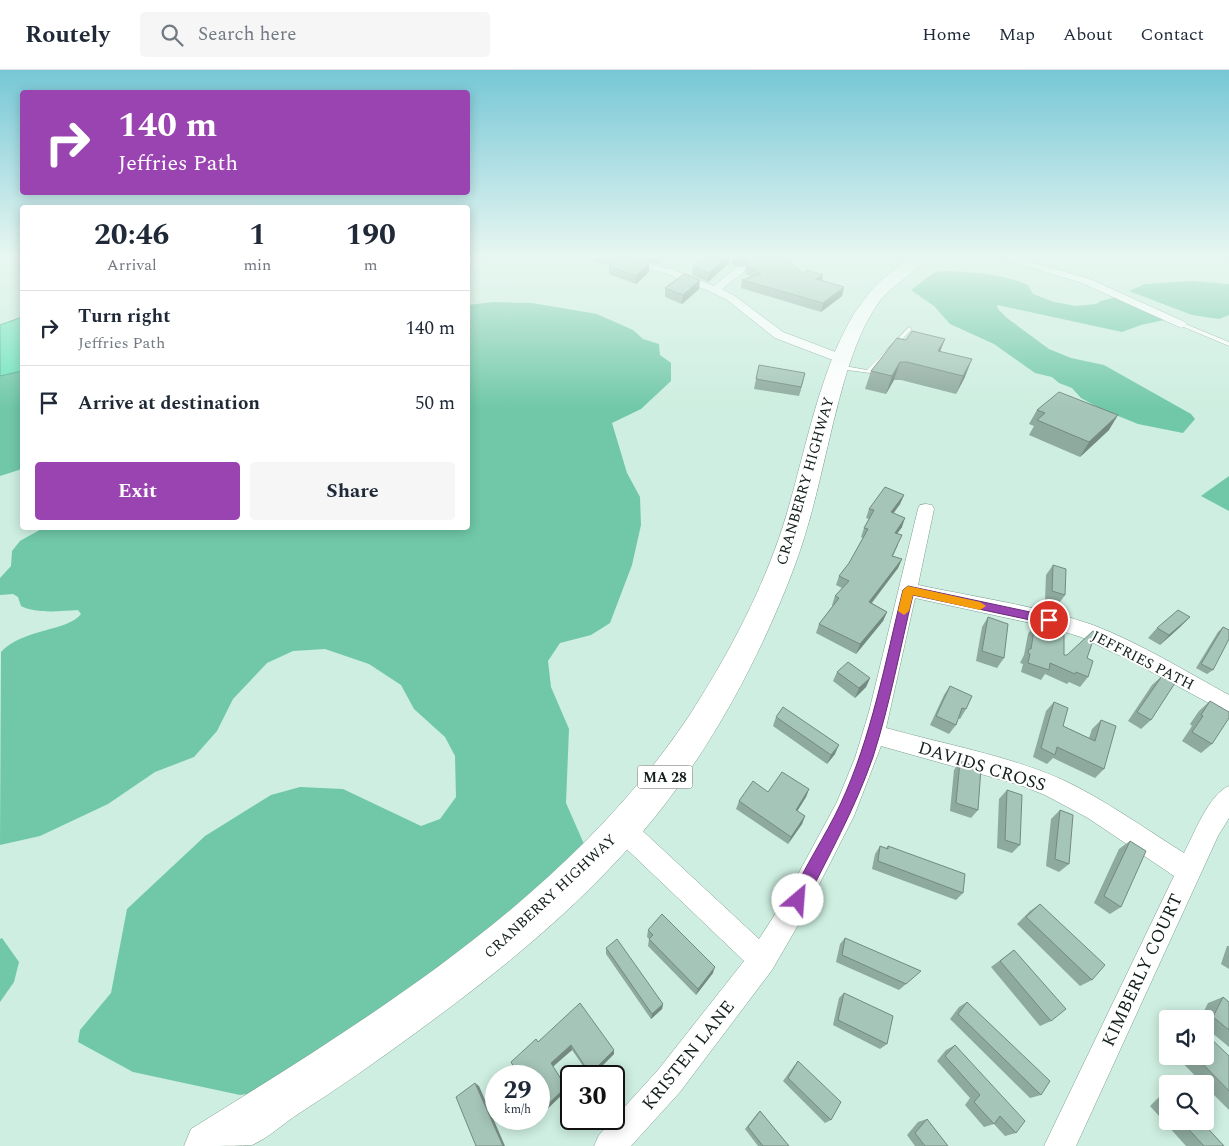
<!DOCTYPE html>
<html lang="en">
<head>
<meta charset="utf-8">
<style>
  :root { --surface:#fff; --page:#f6f6f7; --text:#1f2937; --muted:#747a83; --line:#e0e1e3; --accent:#9a44b2 }
  body { margin:0; font-family:Spectral,serif; background:var(--page); color:var(--text); height:100vh; display:flex; flex-direction:column; font-size:19px; white-space:nowrap }
  * { box-sizing:border-box; margin:0 }
  p { font-size:16px; color:var(--muted) }
  .icon { flex:none; width:28px; height:28px; fill:none; stroke:currentColor; stroke-width:2; stroke-linecap:round; stroke-linejoin:round }
  .map { position:relative; flex:1; overflow:hidden }
  .side { position:absolute; left:20px; top:135px; width:450px; height:325px; display:flex; flex-direction:column; background:var(--surface); border-radius:5px; box-shadow:0 2px 12px #0003 }
  .side>* { flex:none }
  .banner { position:absolute; left:20px; top:20px; width:450px; height:105px; border-radius:5px; box-shadow:0 2px 12px #0003; background:#9a44b2; color:#fff; overflow:hidden }
  .fabs { position:absolute; left:1159px; top:940px; display:grid; gap:10px }
  .fabs a { display:grid; place-items:center; width:55px; height:55px; border-radius:5px; background:var(--surface); box-shadow:0 2px 12px #0003; font-size:25px }
  .speed { position:absolute; left:485px; top:995px; display:flex; gap:10px; font-size:25px; font-weight:700; text-align:center }
  .speed>* { display:grid; place-content:center; width:65px; height:65px; border-radius:50%; background:var(--surface); box-shadow:0 2px 12px #0003; line-height:1 }
  .speed small { font-size:12px; font-weight:400 }
  .speed .limit { border:2px solid #111; border-radius:8px; background:#fff; color:#111 }
  .pin { position:absolute; display:grid; place-items:center; width:42px; height:42px; color:#fff; margin:-21px; border:2px solid #fff; border-radius:50%; box-shadow:0 1px 5px #0007 }
  .me { position:absolute; width:55px; margin:-28px; rotate:27deg; stroke-linejoin:round; filter:drop-shadow(0 0 4px #0008) }
  .turn { display:flex; align-items:center; gap:18px; height:105px; padding:0 15px; font-size:22px }
  .turn .icon { width:65px; height:65px; stroke-width:2.5 }
  .turn b { display:block; font-size:35px; line-height:42px }
  .eta { display:flex; justify-content:space-evenly; align-items:center; height:85px; text-align:center }
  .eta b { font-size:30px; font-weight:700; line-height:35px }
  .action { display:flex; gap:10px; margin-top:auto; padding:10px 15px }
  .action a { flex:1; height:58px; border-radius:5px; background:var(--accent); color:#fff; font-size:20px; font-weight:700; line-height:58px; text-align:center }
  .action a+a { background:var(--page); color:var(--text) }
  ul { padding:0; list-style:none }
  li { display:flex; align-items:center; gap:15px; height:75px; padding:0 15px; border-top:1px solid var(--line) }
  li div { flex:1 }
  li b { display:block; font-size:19px }
  li em { font-style:normal }
  header { display:flex; align-items:center; gap:30px; box-sizing:border-box; height:70px; padding:0 25px; background:var(--surface); border-bottom:1px solid var(--line) }
  header strong { font-size:24px }
  nav { display:flex; gap:28px; margin-inline-start:auto; font-size:18px }
  .search { width:350px; height:45px; background:var(--page); display:flex; align-items:center; gap:12px; box-sizing:border-box; padding:0 18px; border-radius:5px; color:var(--muted); font-size:19px }
  .map>svg:first-child { display:block }
  .green { fill:#70c8a8 }
  .water { fill:#6be3ba; stroke:#51a88a }
  .lines { fill:none; stroke-linecap:round; stroke-linejoin:round }
  .service-casing { stroke:#7f9e91; stroke-width:1 }
  .minor-casing { stroke:#7f9e91; stroke-width:1 }
  .primary-casing { stroke:#7f9e91; stroke-width:1 }
  .service { fill:#fff; fill-rule:evenodd }
  .minor { fill:#fff; fill-rule:evenodd }
  .primary { fill:#fff; fill-rule:evenodd }
  .wall { fill:#8ea99e }
  .shaded-wall { fill:#748a81 }
  .building { fill:#a5c5b8; stroke:#748a81 }
  .route { fill:#9a44b2; stroke:#642c74 }
  .slow { fill:#f59e0b }
  .labels { text-anchor:middle; stroke-width:4; stroke-linejoin:round; paint-order:stroke }
  .shield { fill:#fff; stroke:#5a625f; stroke-width:1 }
  .shield-label { font-size:14px; font-weight:bold; fill:#131f1b }
  .street-label { font-size:15px; fill:#131f1b; stroke:#fff }
  .near-street-label { font-size:18px; fill:#131f1b; stroke:#fff }
</style>
</head>
<body>
<header>
<strong>Routely</strong>
<div class="search"><svg class="icon" aria-label="search" viewBox="0 0 24 24"><circle cx="10" cy="10" r="6"/><path d="M15 15l6 6"/></svg>Search here</div>
<nav><a>Home</a><a>Map</a><a>About</a><a>Contact</a></nav>
</header>
<div class="map">
<svg width="1229" height="1076" viewBox="0 0 1229 1076">
  <rect width="100%" height="100%" fill="#cdeee0"/>
  <g class="green">
    <path d="M945,201C973,202 1002,204 1028,215L1033,224L1054,232L1076,236L1096,234L1101,231L1120,226L1169,249L1141,255L1122,262L997,235L998,239L1007,248L1049,279L1071,288L1104,295L1191,344L1195,349L1183,363L1138,354L1101,339L1081,328L1072,318L1059,313L1052,307L1035,303L994,274L950,254L934,236L911,220L935,202Z"/>
    <polygon points="1193,211 1229,214 1229,245 1219,249 1192,245 1129,221 1145,214"/>
    <path d="M493,232L532,233L597,244L633,260L643,269L659,274L660,285L671,293V311L641,339L612,353L627,403L640,427L641,455L632,495L610,553L591,565L560,573L548,591L551,617L569,659L566,733L584,774L578,802L284,1018L240,1025L133,1002L78,972L80,960L111,923L127,839L205,766L271,725L300,717L343,719L421,756L440,749L456,727L455,686L445,667L414,639L401,615L369,594L325,579L293,581L267,593L233,629L217,661L194,687L155,702L108,734L40,766L0,775L1,582C21,559 69,561 81,544L78,540C60,541 37,544 21,536L18,527L13,524L0,525V508L11,496L12,481L20,471L43,458H468V235Z"/>
    <polygon points="22,301 22,399 0,406 0,306"/>
    <polygon points="1229,406 1229,441 1201,426"/>
    <polygon points="2,868 19,892 14,912 0,932 0,869"/>
  </g>
  <polygon class="water" points="22,247 22,301 0,306 0,255"/>
  <g class="lines">
    <g class="service-casing">
      <g id="service">
        <polygon points="1179,253 1183,253 1229,272 1229,276 1179,255"/>
        <polygon points="909,257 912,259 911,260 870,303 839,299 836,297 839,295 867,300"/>
      </g>
    </g>
    <g class="minor-casing">
      <g id="minor">
        <polygon points="1000,188 1017,188 1090,209 1185,252 1187,254 1181,258 1177,256 1082,213"/>
        <polygon points="626,189 672,199 714,216 737,197 745,197 746,199 745,201 722,219 735,226 783,262 846,286 848,289 846,292 838,292 775,268 727,230 711,222 665,203 622,194 621,192"/>
        <path d="M926,434L932,435L934,439L918,515C974,527 1039,536 1093,555C1140,573 1185,601 1229,625V644L1135,593L1081,567L1049,557L915,528L886,658C943,674 1006,685 1061,709C1104,729 1144,758 1184,783C1194,764 1209,724 1229,716V748L1218,766L1076,1076H1044L1174,806L1088,748L1045,725L1020,715L881,676L854,746L801,850L772,900L680,1022L631,1076H594L599,1065L658,1000L744,891L614,767L611,759L614,751L623,747L632,751L759,869L783,832L837,732L855,688L869,642L918,439L920,435Z"/>
      </g>
    </g>
    <g class="primary-casing">
      <path id="primary" d="M911,188H929C913,204 893,214 879,232C863,254 854,280 846,305C827,368 818,433 795,495C759,591 707,687 640,765C574,842 495,905 414,964C376,992 337,1019 298,1044C283,1054 268,1068 252,1075C240,1076 199,1076 184,1076L191,1059C374,945 567,828 689,646C725,590 757,531 779,468C805,394 819,281 870,222C882,208 896,198 911,188Z"/>
    </g>
    <use href="#service" class="service"/>
    <use href="#minor" class="minor"/>
    <use href="#primary" class="primary"/>
  </g>
  <g class="wall">
    <polygon points="595,188 627,188 649,193 649,202 636,214 609,204 609,196 610,195 595,192"/>
    <polygon points="634,188 663,188 657,194"/>
    <polygon points="704,188 729,188 729,193 708,212 692,205 693,197"/>
    <polygon points="732,188 784,188 803,203 823,205 822,211 844,217 842,226 821,242 741,218 742,210 751,207 745,203 746,196 735,196 732,194"/>
    <polygon points="665,218 699,219 682,234 665,227"/>
    <polygon points="945,269 940,281 965,307 956,324 901,310 894,310 886,324 865,319 871,301 906,270"/>
    <polygon points="805,303 799,326 754,319 756,309"/>
    <polygon points="1037,340 1109,360 1080,387 1029,365 1034,356 1029,354"/>
    <polygon points="904,425 900,434 894,443 902,457 897,464 898,475 893,486 902,489 898,498 872,533 887,542 883,551 856,584 816,563 819,554 833,536 832,535 835,526 842,518 836,515 839,506 849,493 863,468 861,467 864,458 869,449 866,448 869,439"/>
    <polygon points="1053,495 1065,525 1058,535 1045,531 1046,505"/>
    <polygon points="988,547 1004,588 997,598 976,591 982,557"/>
    <polygon points="1190,547 1180,557 1160,575 1148,568 1157,558"/>
    <polygon points="1035,554 1064,585 1087,588 1088,607 1080,617 1069,612 1067,614 1045,604 1041,610 1021,602 1023,594 1020,593 1024,585 1028,564"/>
    <polygon points="1223,557 1213,600 1207,604 1196,598 1218,562"/>
    <polygon points="837,602 870,608 866,617 855,628 833,611"/>
    <polygon points="1162,606 1151,650 1141,659 1128,651 1152,615"/>
    <polygon points="950,616 966,639 960,649 958,648 956,655 949,664 930,655 944,625"/>
    <polygon points="1210,631 1212,674 1201,683 1182,671 1192,656 1190,654 1199,641"/>
    <polygon points="1054,632 1063,656 1089,668 1092,659 1101,650 1104,699 1095,708 1053,688 1047,694 1033,687 1046,641"/>
    <polygon points="776,647 835,684 827,694 773,656"/>
    <polygon points="960,691 978,740 971,748 950,741 954,700"/>
    <polygon points="809,719 806,727 797,741 805,746 802,754 788,774 736,739 739,731 768,722"/>
    <polygon points="1007,720 1020,775 1012,783 997,778 999,729"/>
    <polygon points="1060,740 1069,794 1059,802 1046,796 1051,749"/>
    <polygon points="1130,771 1121,837 1110,844 1094,833 1119,779"/>
    <polygon points="880,776 886,778 888,776 963,823 956,830 872,799 875,784"/>
    <polygon points="1040,834 1092,910 1080,916 1017,854 1030,841"/>
    <polygon points="648,860 713,903 696,925 648,876 649,869 647,867"/>
    <polygon points="845,868 906,914 899,920 836,892 840,874"/>
    <polygon points="1227,876 1229,876 1229,899 1221,894"/>
    <polygon points="606,878 663,934 662,939 651,949 606,884"/>
    <polygon points="1014,880 1051,951 1040,956 991,897"/>
    <polygon points="844,923 887,974 880,979 833,955 839,928"/>
    <polygon points="1223,927 1229,932 1229,977 1205,957 1205,949 1200,949 1208,933"/>
    <polygon points="967,932 1041,1025 1030,1028 950,949 959,937"/>
    <polygon points="538,972 614,980 614,984 592,1006 590,1006 572,980 553,997 567,1020 542,1044"/>
    <polygon points="955,975 1016,1063 1005,1066 994,1054 984,1057 965,1035 970,1028 937,991 946,980"/>
    <polygon points="1176,986 1229,986 1229,1040 1205,1016 1205,1014 1203,1014"/>
    <polygon points="798,991 831,1050 825,1053 783,1011 794,996"/>
    <polygon points="1168,1024 1168,1051 1201,1051 1224,1076 1186,1076 1150,1036 1160,1026"/>
    <polygon points="760,1041 789,1076 758,1076 745,1059 757,1044"/>
    <polygon points="927,1049 948,1076 915,1076 907,1065 918,1052"/>
  </g>
  <g class="shaded-wall">
    <polygon points="658,188 663,188 657,194"/>
    <polygon points="726,188 729,188 729,193 708,212 709,203"/>
    <polygon points="649,193 649,202 636,214 636,206"/>
    <polygon points="823,205 821,213 816,209"/>
    <polygon points="700,210 699,219 682,234 683,225"/>
    <polygon points="844,217 842,226 821,242 823,233"/>
    <polygon points="945,269 938,287 938,281"/>
    <polygon points="972,289 965,307 956,324 963,306"/>
    <polygon points="900,292 894,310 886,324 892,306"/>
    <polygon points="805,303 803,312 799,326 801,317"/>
    <polygon points="1118,345 1109,360 1080,387 1089,372"/>
    <polygon points="904,425 900,434 887,451 891,442"/>
    <polygon points="905,448 902,457 891,472 895,463"/>
    <polygon points="902,489 898,498 865,541 869,532"/>
    <polygon points="887,542 883,551 856,584 860,574"/>
    <polygon points="1190,547 1180,557 1160,575 1169,565"/>
    <polygon points="870,608 866,617 855,628 859,618"/>
    <polygon points="839,675 835,684 827,694 831,685"/>
    <polygon points="809,719 806,727 793,748 796,740"/>
    <polygon points="805,746 802,754 788,774 791,767"/>
    <polygon points="715,897 713,903 696,925 698,919"/>
    <polygon points="663,934 662,939 651,949 652,944"/>
    <polygon points="571,975 572,980 552,997 551,993"/>
    <polygon points="614,980 614,984 592,1006 591,1006 590,1004"/>
    <polygon points="475,1013 479,1016 505,1076 503,1076"/>
    <polygon points="566,1017 567,1020 542,1044 541,1041"/>
  </g>
  <g class="building">
    <polygon points="617,188 627,188 649,193 636,206 609,196"/>
    <polygon points="704,188 726,188 709,203 693,197"/>
    <polygon points="748,188 784,188 803,203 807,200 823,205 816,209 844,217 823,233 742,210 761,204 746,195 749,192"/>
    <polygon points="684,204 700,210 683,225 665,218"/>
    <polygon points="912,261 945,269 938,281 972,289 963,306 907,292 900,292 892,306 871,301 897,268 906,270"/>
    <polygon points="759,295 805,303 801,317 756,309"/>
    <polygon points="1059,322 1118,345 1089,372 1037,350 1045,343 1037,340"/>
    <polygon points="885,417 904,425 891,442 905,448 895,463 902,465 892,486 902,489 869,532 887,542 860,574 819,554 839,528 835,526 849,511 839,506 849,493 868,459 864,458 874,440 869,439"/>
    <polygon points="1053,495 1066,499 1065,525 1052,521"/>
    <polygon points="1178,540 1190,547 1169,565 1157,558"/>
    <polygon points="988,547 1008,554 1004,588 982,581"/>
    <polygon points="1035,554 1064,564 1064,585 1067,585 1093,561 1096,562 1087,588 1093,591 1088,607 1076,602 1075,604 1050,593 1049,600 1028,593 1030,584 1028,583 1029,579 1031,579"/>
    <polygon points="1223,557 1229,560 1229,569 1213,600 1201,594"/>
    <polygon points="848,592 870,608 859,618 837,602"/>
    <polygon points="1162,606 1175,613 1151,650 1137,642"/>
    <polygon points="950,616 972,626 966,639 962,638 956,655 936,646"/>
    <polygon points="1210,631 1229,642 1229,648 1212,674 1192,662 1203,646 1201,645"/>
    <polygon points="1054,632 1068,638 1063,656 1095,671 1101,650 1116,656 1104,699 1057,677 1055,685 1041,678"/>
    <polygon points="783,637 839,675 831,685 776,647"/>
    <polygon points="960,691 981,698 978,740 956,733"/>
    <polygon points="782,702 809,719 796,740 805,746 791,767 739,731 753,711 768,722"/>
    <polygon points="1007,720 1022,725 1020,775 1005,770"/>
    <polygon points="1060,740 1073,745 1069,794 1055,789"/>
    <polygon points="1130,771 1146,781 1121,837 1104,826"/>
    <polygon points="880,776 888,779 888,776 965,804 963,823 878,791"/>
    <polygon points="1040,834 1105,895 1092,910 1026,847"/>
    <polygon points="662,844 715,897 698,919 649,869 653,865 648,860"/>
    <polygon points="845,868 921,901 906,914 842,885"/>
    <polygon points="617,869 663,934 652,944 606,878"/>
    <polygon points="1014,880 1066,939 1051,951 1000,891"/>
    <polygon points="844,923 893,946 887,974 838,950"/>
    <polygon points="1223,927 1229,932 1229,960 1213,947"/>
    <polygon points="967,932 1050,1011 1041,1025 958,944"/>
    <polygon points="580,933 614,980 590,1004 571,975 551,993 566,1017 541,1041 539,1038 539,1006 519,1006 511,992 536,969 538,972"/>
    <polygon points="1205,963 1229,986 1229,1021 1195,986 1205,986"/>
    <polygon points="955,975 1025,1051 1016,1063 1000,1046 994,1054 974,1032 980,1025 945,986"/>
    <polygon points="798,991 841,1032 831,1050 788,1008"/>
    <polygon points="475,1013 503,1076 476,1076 456,1027"/>
    <polygon points="1168,1030 1168,1036 1164,1033"/>
    <polygon points="760,1041 789,1076 763,1076 748,1057"/>
    <polygon points="927,1049 948,1076 925,1076 915,1063"/>
    <polygon points="1181,1051 1201,1051 1224,1076 1204,1076"/>
  </g>
  <linearGradient id="sky" x2="0" y2="1"><stop stop-color="#76c7d6"/><stop offset="0.55" stop-color="#e8f7f1"/><stop offset="1" stop-color="#e8f7f1" stop-opacity="0"/></linearGradient>
  <rect width="1229" height="339" fill="url(#sky)"/>
  <path class="route" d="M908,516L1049,546L1055,550L1049,554L913,525C900,579 890,634 873,687C855,739 828,787 804,835L798,837L793,835L790,830C804,797 825,767 840,735C872,667 885,592 903,520Z"/>
  <polygon class="slow" points="908,516 980,532 986,536 980,540 913,525 909,541 904,545 898,541 903,520"/>
  <g class="labels">
    <rect class="shield" x="637.5" y="695.5" width="55" height="23" rx="4"/>
    <g class="shield-label">
      <text x="665" y="712">MA 28</text>
    </g>
    <g class="street-label">
      <text transform="translate(805 411) rotate(-74)" y="5">CRANBERRY HIGHWAY</text>
      <text transform="translate(1143 590) rotate(27)" y="5">JEFFRIES PATH</text>
      <text transform="translate(550 826) rotate(-43)" y="5">CRANBERRY HIGHWAY</text>
    </g>
    <g class="near-street-label">
      <text transform="translate(982 696) rotate(17)" y="6">DAVIDS CROSS</text>
      <text transform="translate(1142 900) rotate(-65)" y="6">KIMBERLY COURT</text>
      <text transform="translate(688 985) rotate(-51)" y="6">KRISTEN LANE</text>
    </g>
  </g>
</svg>
<div class="fabs">
<a><svg class="icon" aria-label="sound" viewBox="0 0 24 24"><path d="M4 9h4l5-4v14l-5-4H4zM17 9q2 3 0 6"/></svg></a>
<a><svg class="icon" aria-label="search" viewBox="0 0 24 24"><circle cx="10" cy="10" r="6"/><path d="M15 15l6 6"/></svg></a>
</div>
<div class="speed"><div>29<small>km/h</small></div><div class="limit">30</div></div>
<div class="pin" style="left:1049px;top:550px;background:#d93025"><svg class="icon" aria-label="arrive" viewBox="0 0 24 24"><path d="M6 21V4h12l-3 4 3 4H6"/></svg></div>
<svg class="me" style="left:798px;top:830px" viewBox="-20 -20 40 40"><circle r="19" fill="#fff"/><path d="M0-13L10 11 0 6-10 11z" fill="#9a44b2"/></svg>
<div class="banner">
<div class="turn"><svg class="icon" aria-label="right" viewBox="0 0 24 24"><path d="M7 20v-9h11M14 6l5 5-5 5"/></svg><div><b>140 m</b>Jeffries Path</div></div>
</div>
<section class="side">
<div class="eta">
<div><b>20:46</b><p>Arrival</p></div>
<div><b>1</b><p>min</p></div>
<div><b>190</b><p>m</p></div>
</div>
<ul>
<li><svg class="icon" aria-label="right" viewBox="0 0 24 24"><path d="M7 20v-9h11M14 6l5 5-5 5"/></svg><div><b>Turn right</b><p>Jeffries Path</p></div><em>140 m</em></li>
<li><svg class="icon" aria-label="arrive" viewBox="0 0 24 24"><path d="M6 21V4h12l-3 4 3 4H6"/></svg><div><b>Arrive at destination</b></div><em>50 m</em></li>
</ul>
<div class="action"><a>Exit</a><a>Share</a></div>
</section>
</div>
</body>
</html>
